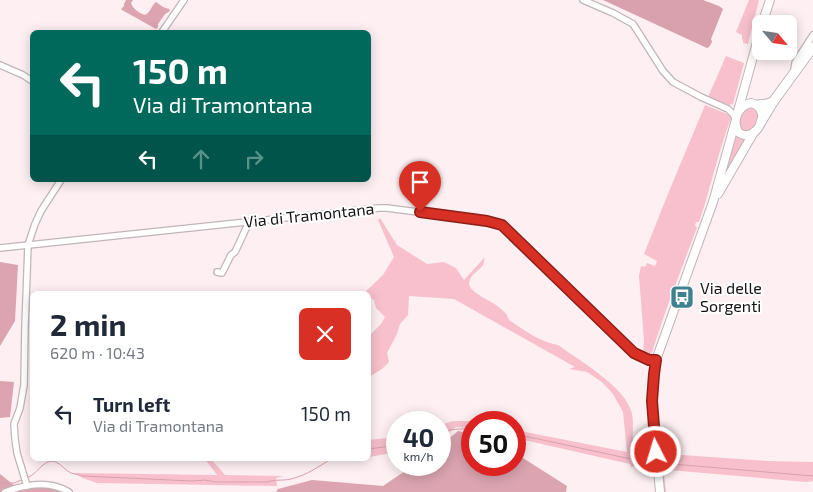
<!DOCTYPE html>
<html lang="en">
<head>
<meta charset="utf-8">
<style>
  :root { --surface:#fff; --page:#f6f6f7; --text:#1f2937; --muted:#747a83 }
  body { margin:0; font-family:"Exo 2",sans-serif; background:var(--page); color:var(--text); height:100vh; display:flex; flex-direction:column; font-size:19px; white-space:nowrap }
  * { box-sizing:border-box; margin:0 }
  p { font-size:16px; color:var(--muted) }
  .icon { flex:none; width:28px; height:28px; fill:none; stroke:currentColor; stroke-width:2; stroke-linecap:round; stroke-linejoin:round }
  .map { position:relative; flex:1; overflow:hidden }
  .side { position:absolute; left:30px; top:291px; width:341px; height:170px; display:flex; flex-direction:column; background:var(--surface); border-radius:8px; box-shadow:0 2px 12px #0003 }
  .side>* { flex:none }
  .top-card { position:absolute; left:30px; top:30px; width:341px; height:152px; border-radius:8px; box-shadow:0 2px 12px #0003; background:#00695c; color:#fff; overflow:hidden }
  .needle { width:32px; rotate:119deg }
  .buttons { position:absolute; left:752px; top:15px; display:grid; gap:10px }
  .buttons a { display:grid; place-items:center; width:45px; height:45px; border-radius:8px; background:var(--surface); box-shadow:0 2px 12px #0003; font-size:25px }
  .speed { position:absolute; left:386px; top:411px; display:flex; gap:10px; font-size:25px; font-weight:700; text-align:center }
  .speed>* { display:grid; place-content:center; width:65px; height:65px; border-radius:50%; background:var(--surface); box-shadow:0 2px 12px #0003; line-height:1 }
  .speed small { font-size:12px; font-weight:400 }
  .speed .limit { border:8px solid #d22; background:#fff; color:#111 }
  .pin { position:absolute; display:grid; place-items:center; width:42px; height:42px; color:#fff; margin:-51px -21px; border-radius:50% 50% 50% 0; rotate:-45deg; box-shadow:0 0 5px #0007 }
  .pin .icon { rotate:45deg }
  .me { position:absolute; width:55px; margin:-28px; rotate:355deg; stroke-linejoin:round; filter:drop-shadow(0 0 4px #0008) }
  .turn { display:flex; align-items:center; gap:18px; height:105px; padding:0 20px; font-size:22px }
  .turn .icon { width:65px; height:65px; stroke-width:2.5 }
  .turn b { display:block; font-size:35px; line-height:42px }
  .lanes { display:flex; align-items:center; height:48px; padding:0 20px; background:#0003; justify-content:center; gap:25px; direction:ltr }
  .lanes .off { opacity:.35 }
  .round { display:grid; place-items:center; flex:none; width:52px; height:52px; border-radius:8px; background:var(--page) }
  .summary { display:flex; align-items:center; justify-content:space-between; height:85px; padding:0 20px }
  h1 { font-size:30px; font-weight:700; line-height:38px }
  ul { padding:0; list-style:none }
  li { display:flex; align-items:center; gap:15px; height:75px; padding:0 20px }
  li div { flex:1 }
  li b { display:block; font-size:19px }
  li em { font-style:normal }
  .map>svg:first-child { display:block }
  .green { fill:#f7c0cc }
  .forest { fill:#dba4b0 }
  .water { fill:#d8a1ad }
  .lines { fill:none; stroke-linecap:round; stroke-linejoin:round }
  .stream { stroke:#d8a1ad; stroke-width:1 }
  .minor-casing { stroke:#c2b5b7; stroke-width:8 }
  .major-casing { stroke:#c2b5b7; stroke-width:10 }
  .highway-casing { stroke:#c2b5b7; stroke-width:11 }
  .minor { stroke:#fff; stroke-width:5.5 }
  .major { stroke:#fff; stroke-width:8 }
  .highway { stroke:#fff; stroke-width:9 }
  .route-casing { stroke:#8d1f18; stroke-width:12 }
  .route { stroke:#d93025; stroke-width:9 }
  .labels { text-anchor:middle; stroke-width:4; stroke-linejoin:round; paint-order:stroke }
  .street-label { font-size:16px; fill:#161213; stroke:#fff }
  .poi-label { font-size:16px; fill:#161213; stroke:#fff; text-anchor:start }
</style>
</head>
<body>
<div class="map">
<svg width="813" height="492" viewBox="0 0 813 492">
  <rect width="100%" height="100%" fill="#fdeff2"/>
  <g class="green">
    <polygon points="749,0 759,0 748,44 743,43 743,40 742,39 742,35 736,32"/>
    <polygon points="726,56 744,63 733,104 729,105 708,97"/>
    <path d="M705,105L730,115L731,118C718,152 711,187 699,222H696L695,225L697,228L696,230L666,310L651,355L650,357L643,355L644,340L639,276L641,266L645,267L647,263L655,266L657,261L644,254L670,189Z"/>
    <polygon points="746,107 756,107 759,117 751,131 748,133 738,129 741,113"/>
    <polygon points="735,134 739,137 747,139 723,178"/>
    <path d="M380,218L397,245L427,264L444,262L456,268L464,280L485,257C484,259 484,263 483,265C479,271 469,275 469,284C470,296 505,303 509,320C524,330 540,342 558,345C580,361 626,387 632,414C634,425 632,438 633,450L635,454H644L645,464L631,467L630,464L515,438V430L627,452L623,412L613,394L602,382L587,372L569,369L575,367L454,299L409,296L408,315L400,324L397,334L387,353L389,362L382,369L369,377V336L381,324L385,317L376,308L374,300L369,297V294L364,293L383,275L394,257L378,220Z"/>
    <polygon points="453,421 491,421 494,422 472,422 472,428 456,427 440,440 440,425"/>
    <polygon points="659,436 664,452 668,454 766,461 813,462 813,481 806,482 669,470 664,472 666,492 663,492 661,465 665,464 660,459"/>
    <polygon points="397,437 397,452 369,457 369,440"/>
    <polygon points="205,459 211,459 225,475 284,476 276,478 277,486 97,483 83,478 74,473 217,475"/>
  </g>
  <g class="forest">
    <path d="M126,0H133L131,3C133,9 139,13 145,15C151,12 151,6 156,2L163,7L169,9L170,11L165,14L158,24V27L156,29L122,10L121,9L124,6V4Z"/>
    <polygon points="0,262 18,265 15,321 0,346"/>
    <polygon points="0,381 14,382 10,417 0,418"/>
    <polygon points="458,431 472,434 472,465 515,465 515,453 567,486 566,492 276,492 278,489 312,480 383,486 414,465 440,465 440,446"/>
    <polygon points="0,474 20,490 42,487 65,492 0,492"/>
  </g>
  <polygon class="water" points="603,0 703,0 719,6 723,9 711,39 712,42 709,47 707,48"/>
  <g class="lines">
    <g class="stream">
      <path d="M440,434C450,428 461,429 472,429"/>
      <polyline points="515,434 631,459 654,462"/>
      <polyline points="369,449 398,445"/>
      <polyline points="660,463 813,476"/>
      <path d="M27,478C34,475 37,470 43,465C56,455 60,467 71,473C75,474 79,475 83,476L192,481L205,480L215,482H267C275,479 283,481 291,479C307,475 318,467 331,459"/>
      <polyline points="0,483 14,483 24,479"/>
    </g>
    <g class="minor-casing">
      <g id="minor">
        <polyline points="583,0 613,13 633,24 663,71 673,82 701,97 728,109 733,114 736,120"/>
        <polyline points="162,32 184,0"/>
        <polyline points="0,65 23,75 32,81"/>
        <polyline points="794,70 795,63 813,35"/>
        <polyline points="0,248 379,208 387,208 487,221 497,223 506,228 634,353 649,360 656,360"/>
        <polyline points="217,272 222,273 231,255 235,252 249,222"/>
        <polyline points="27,486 17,453 15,439 14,424 20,408 24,385 25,327 28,245 35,224 41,211 61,180"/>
        <path d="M5,492C26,484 49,480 69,492"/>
      </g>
    </g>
    <g class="major-casing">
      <g id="major">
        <polyline points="762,24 770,0"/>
        <path d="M751,103C775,109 755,146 738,132C732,120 738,106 751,103Z"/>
        <polyline points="738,111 761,28"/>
        <polyline points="718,194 754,132"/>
        <polyline points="660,492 652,401 654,374 656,360 713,202 735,123"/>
      </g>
    </g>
    <g class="highway-casing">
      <g id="highway">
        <polyline points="758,105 767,104 773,102"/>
        <polyline points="761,122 773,102 813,47"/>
      </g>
    </g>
    <use href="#minor" class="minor"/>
    <use href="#major" class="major"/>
    <use href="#highway" class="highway"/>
  </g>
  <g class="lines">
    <g class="route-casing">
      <polyline id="route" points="420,212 487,221 502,225 634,353 649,360 656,360 654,374 652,401 656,452"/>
    </g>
    <use href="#route" class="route"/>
  </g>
  <defs>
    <g id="bus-square" transform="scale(1.25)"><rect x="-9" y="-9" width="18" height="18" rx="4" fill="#3e8291" stroke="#fff"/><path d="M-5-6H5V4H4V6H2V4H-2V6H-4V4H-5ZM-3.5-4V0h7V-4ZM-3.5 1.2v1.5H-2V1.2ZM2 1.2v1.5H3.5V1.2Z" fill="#fff"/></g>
  </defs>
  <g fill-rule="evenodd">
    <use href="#bus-square" x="682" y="297"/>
  </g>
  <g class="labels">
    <g class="street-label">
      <text transform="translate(309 215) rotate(-6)" y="6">Via di Tramontana</text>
    </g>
    <g class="poi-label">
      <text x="700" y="294">Via delle<tspan x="700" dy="18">Sorgenti</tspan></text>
    </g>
  </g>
</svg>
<div class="buttons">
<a><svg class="needle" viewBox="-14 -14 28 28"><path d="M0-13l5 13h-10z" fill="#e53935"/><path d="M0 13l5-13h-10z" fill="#747a83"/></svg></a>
</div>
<div class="speed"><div>40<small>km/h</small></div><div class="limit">50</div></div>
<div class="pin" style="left:420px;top:212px;background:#d93025"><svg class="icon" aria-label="arrive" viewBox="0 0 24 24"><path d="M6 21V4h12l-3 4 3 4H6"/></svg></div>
<svg class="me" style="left:656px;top:452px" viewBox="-20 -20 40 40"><circle r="17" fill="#d93025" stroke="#fff" stroke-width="3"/><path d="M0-11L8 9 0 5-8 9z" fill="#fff"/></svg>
<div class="top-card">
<div class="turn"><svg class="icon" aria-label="left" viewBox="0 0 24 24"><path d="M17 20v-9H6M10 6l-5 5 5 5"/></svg><div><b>150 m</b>Via di Tramontana</div></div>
<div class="lanes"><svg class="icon" aria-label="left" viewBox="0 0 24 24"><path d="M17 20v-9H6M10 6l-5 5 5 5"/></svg><svg class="icon off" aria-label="ahead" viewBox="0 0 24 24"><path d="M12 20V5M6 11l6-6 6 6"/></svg><svg class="icon off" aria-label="right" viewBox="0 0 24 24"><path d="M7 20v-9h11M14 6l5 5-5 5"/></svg></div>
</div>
<section class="side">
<div class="summary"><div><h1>2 min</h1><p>620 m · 10:43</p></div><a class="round" style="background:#d93025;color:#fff"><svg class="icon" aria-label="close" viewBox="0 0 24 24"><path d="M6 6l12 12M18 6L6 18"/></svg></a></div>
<ul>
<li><svg class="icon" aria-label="left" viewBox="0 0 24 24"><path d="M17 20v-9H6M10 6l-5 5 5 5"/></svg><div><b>Turn left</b><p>Via di Tramontana</p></div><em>150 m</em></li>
</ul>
</section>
</div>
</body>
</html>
